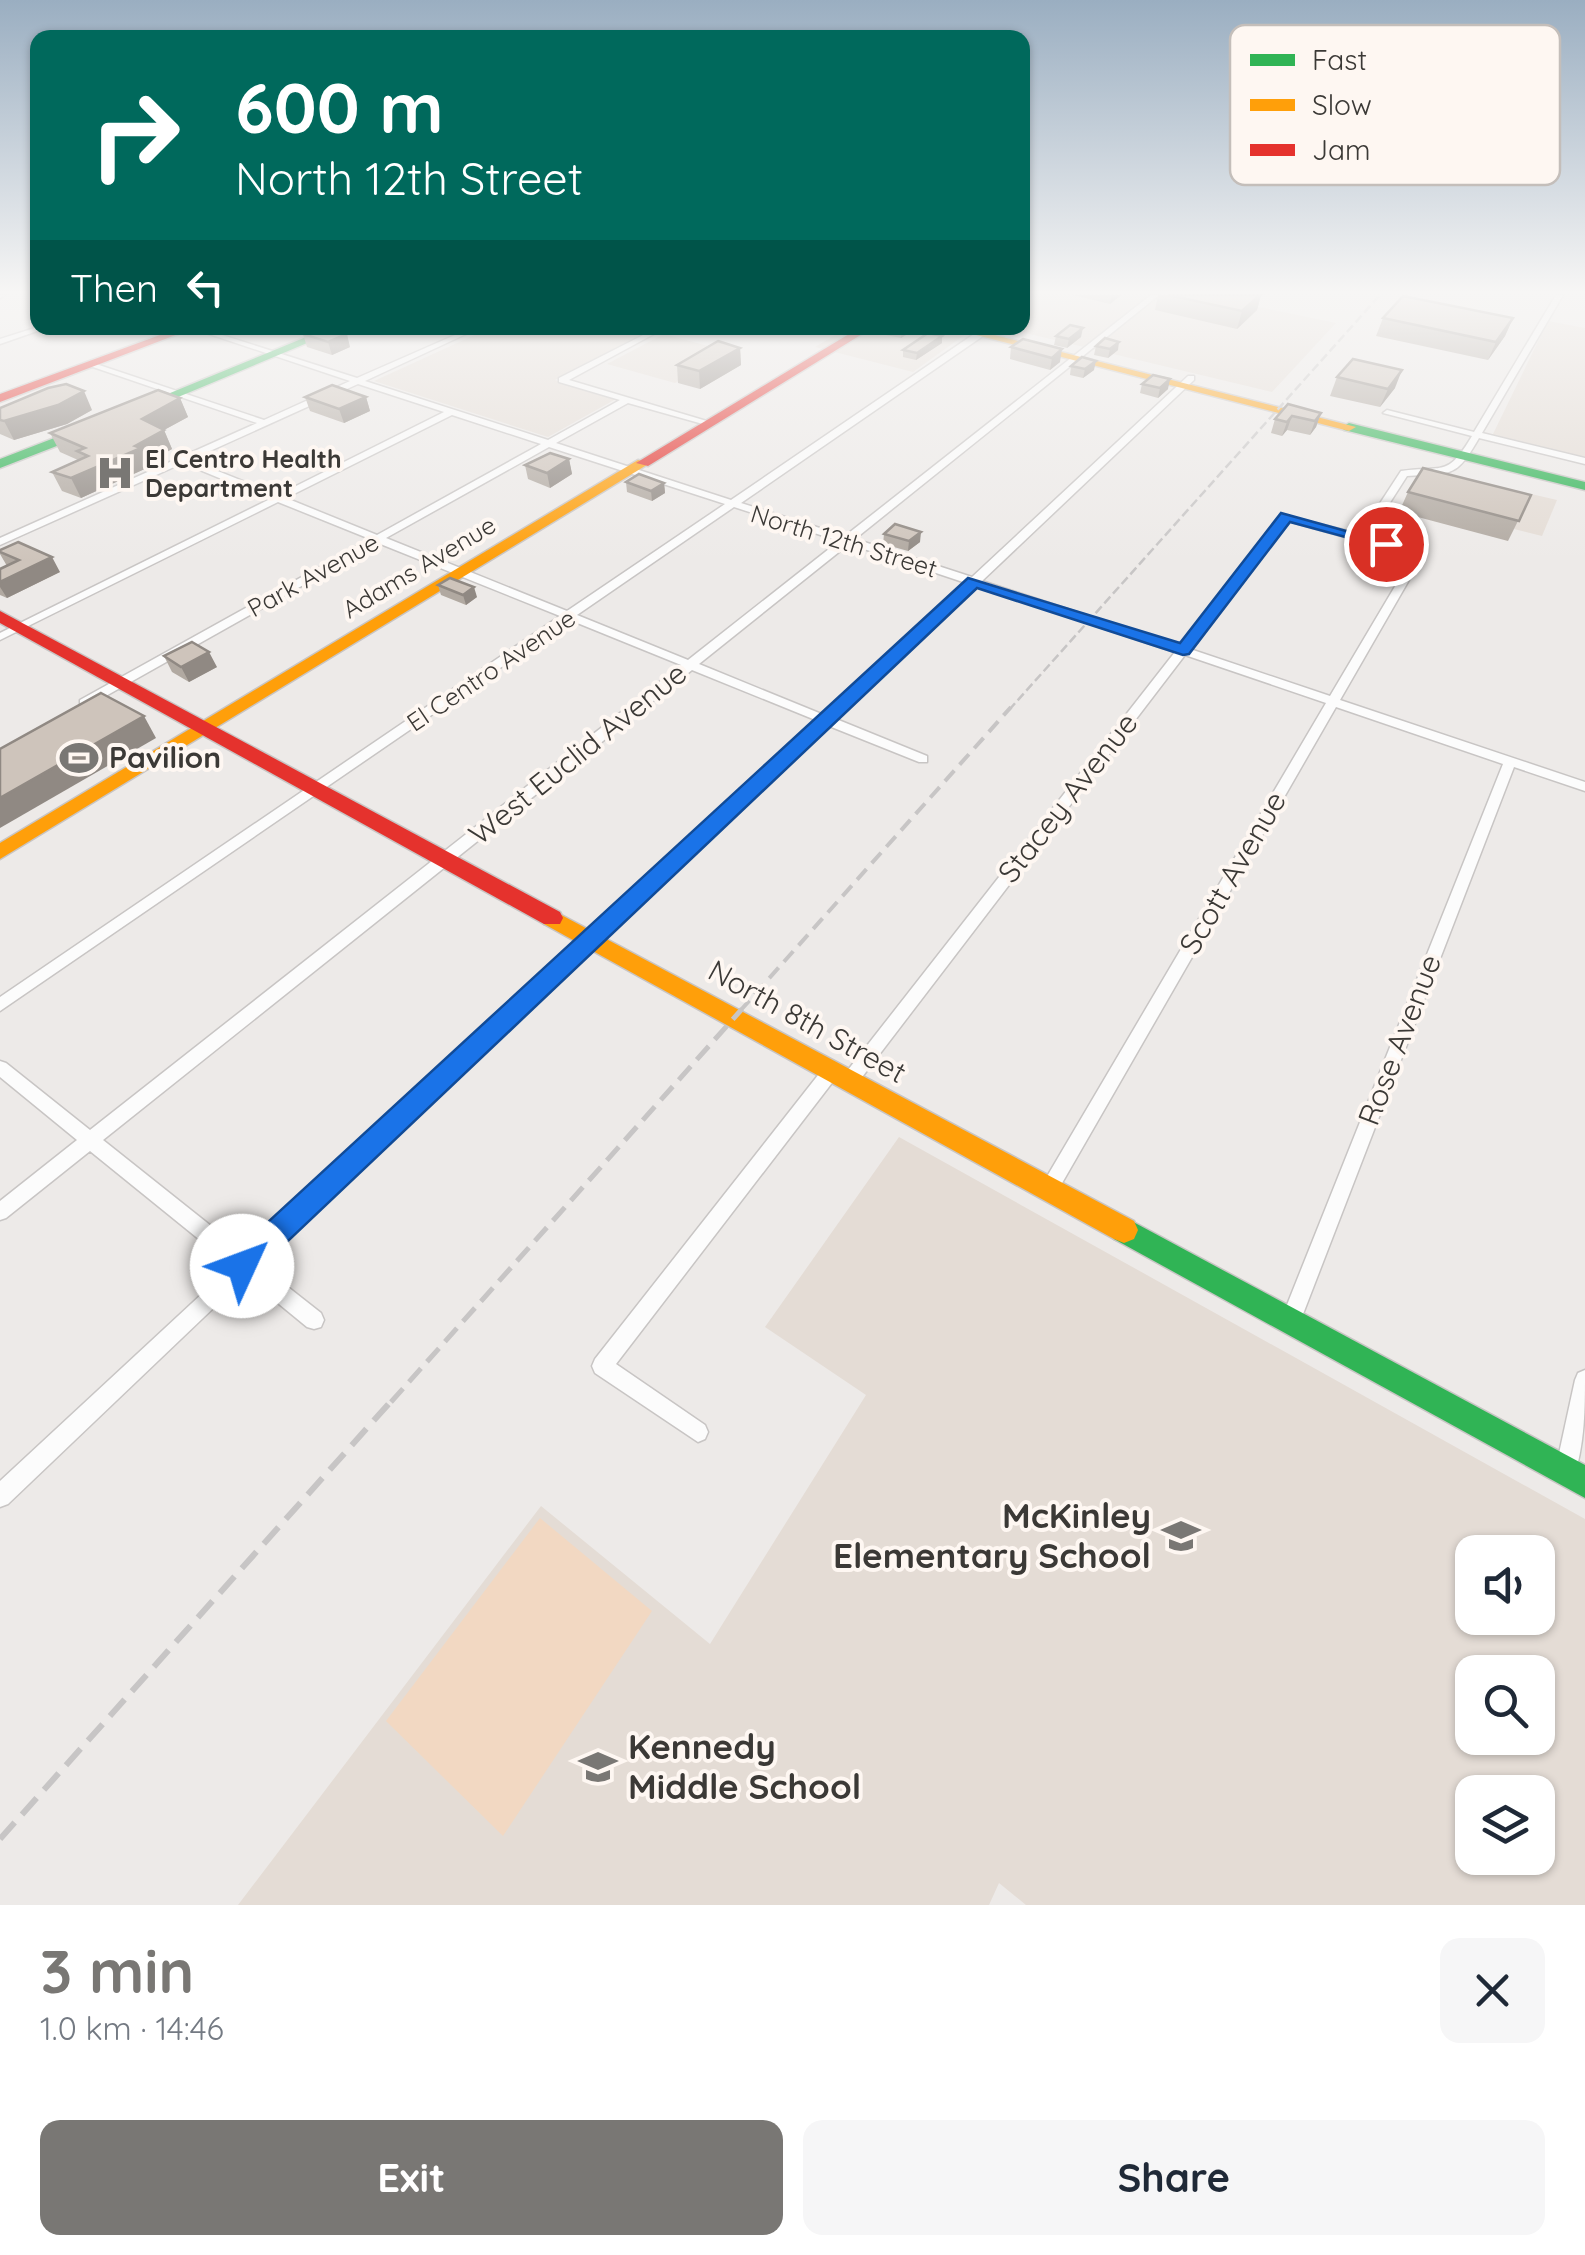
<!DOCTYPE html>
<html lang="en">
<head>
<meta charset="utf-8">
<style>
  :root { --surface:#fff; --page:#f6f6f7; --text:#1f2937; --muted:#747a83; --accent:#797774 }
  body { margin:0; font-family:Quicksand,sans-serif; background:var(--page); color:var(--text); height:100vh; display:flex; flex-direction:column; font-size:38px; white-space:nowrap }
  * { box-sizing:border-box; margin:0 }
  p { font-size:32px; color:var(--muted) }
  .icon { flex:none; width:55px; height:55px; fill:none; stroke:currentColor; stroke-width:2; stroke-linecap:round; stroke-linejoin:round }
  .map { position:relative; height:1905px; overflow:hidden }
  .sheet { display:flex; flex-direction:column; background:var(--surface); flex:1 }
  .sheet>* { flex:none }
  .hud { position:absolute; left:30px; top:30px; width:1000px; height:305px; border-radius:20px; box-shadow:0 2px 8px #0004; background:#00695c; color:#fff; overflow:hidden }
  .controls { position:absolute; left:1455px; top:1535px; display:grid; gap:20px }
  .controls a { display:grid; place-items:center; width:100px; height:100px; border-radius:20px; background:var(--surface); box-shadow:0 2px 8px #0004; font-size:50px }
  .pin { position:absolute; display:grid; place-items:center; width:85px; height:85px; color:#fff; margin:-42px; border:5px solid #fff; border-radius:50%; box-shadow:0 2px 10px #0007 }
  .me { position:absolute; width:110px; margin:-55px; rotate:47deg; stroke-linejoin:round; filter:drop-shadow(0 0 8px #0008) }
  .turn { display:flex; align-items:center; gap:35px; height:210px; padding:0 40px; font-size:45px }
  .turn .icon { width:130px; height:130px; stroke-width:2.5 }
  .turn b { display:block; font-size:70px; line-height:85px }
  .then { display:flex; align-items:center; height:95px; padding:0 40px; background:#0003; gap:20px; font-size:38px }
  .round { display:grid; place-items:center; flex:none; width:105px; height:105px; border-radius:20px; background:var(--page) }
  .summary { display:flex; align-items:center; justify-content:space-between; height:170px; padding:0 40px }
  h1 { font-size:60px; font-weight:700; line-height:75px; color:var(--accent) }
  .cta { display:flex; gap:20px; margin-top:auto; padding:20px 40px }
  .cta a { flex:1; height:115px; border-radius:20px; background:var(--accent); color:#fff; font-size:40px; font-weight:700; line-height:115px; text-align:center }
  .cta a+a { background:var(--page); color:var(--text) }
  .map>svg:first-child { display:block }
  .built { fill:#e4dcd5; fill-rule:evenodd }
  .green { fill:#f2d8c2 }
  .lines { fill:none; stroke-linecap:round; stroke-linejoin:round }
  .street-casing { stroke:#c8c5c4; stroke-width:3 }
  .fast-casing { stroke:#c8c5c4; stroke-width:3 }
  .slow-casing { stroke:#c8c5c4; stroke-width:3 }
  .jam-casing { stroke:#c8c5c4; stroke-width:3 }
  .street { fill:#fcfcfc; fill-rule:evenodd }
  .fast { fill:#30b455; fill-rule:evenodd }
  .slow { fill:#ff9f0a; fill-rule:evenodd }
  .jam { fill:#e5322d; fill-rule:evenodd }
  .rail-far3 { stroke:#c7c5c5; stroke-width:2.5; stroke-dasharray:9 4; stroke-linecap:butt }
  .rail-far2 { stroke:#c7c5c5; stroke-width:4; stroke-dasharray:14 8; stroke-linecap:butt }
  .rail-far1 { stroke:#c7c5c5; stroke-width:5; stroke-dasharray:18 9; stroke-linecap:butt }
  .rail { stroke:#c7c5c5; stroke-width:6; stroke-dasharray:22 11; stroke-linecap:butt }
  .wall { fill:#b1a9a1 }
  .shaded-wall { fill:#908983 }
  .building { fill:#cec4bb; stroke:#908983; stroke-width:2.5 }
  .route { fill:#1a73e8; stroke:#114b97; stroke-width:2.5 }
  .labels { text-anchor:middle; stroke-width:8; stroke-linejoin:round; paint-order:stroke }
  .far-poi-label { font-size:25px; font-weight:bold; fill:#3b3936; stroke:#fef7f2; text-anchor:start }
  .far-street-label { font-size:25px; fill:#3b3936; stroke:#fef7f2 }
  .street-label { font-size:30px; fill:#3b3936; stroke:#fef7f2 }
  .poi-label { font-size:30px; font-weight:bold; fill:#3b3936; stroke:#fef7f2; text-anchor:start }
  .near-poi-label { font-size:35px; font-weight:bold; fill:#3b3936; stroke:#fef7f2; text-anchor:end }
  .key { fill:#fef7f2; stroke:#c4beba; stroke-width:2.5 }
  .key-label { font-size:28px; fill:#3b3936 }
</style>
</head>
<body>
<div class="map">
<svg width="1585" height="1905" viewBox="0 0 1585 1905">
  <rect width="100%" height="100%" fill="#edeae8"/>
  <g class="built">
    <polygon points="1023,295 1202,295 1336,323 1272,392 1004,328 1022,328"/>
    <polygon points="1548,321 1585,328 1585,459 1492,436"/>
    <polygon points="490,328 616,328 642,334 555,380 616,399 548,437 374,381"/>
    <polygon points="816,328 956,328 970,331 913,372 815,347 837,334"/>
    <polygon points="664,334 730,352 675,383 607,364"/>
    <polygon points="1531,494 1557,500 1542,536 1514,529"/>
    <path d="M899,1137L1585,1519V1905H1026L999,1883L989,1905H238L541,1506L710,1644L866,1395L765,1327ZM1472,1552H1538V1618H1472ZM1472,1672H1538V1738H1472ZM1472,1792H1538V1858H1472Z"/>
  </g>
  <polygon class="green" points="540,1518 652,1611 503,1836 386,1721"/>
  <g class="lines">
    <g class="street-casing">
      <g id="street">
        <polygon points="0,295 6,295 0,298"/>
        <path d="M1151,295H1159L855,539L972,577L1188,376H1194V380L982,581L1180,646L1283,515L1360,534L1401,471C1444,465 1447,478 1472,436L1383,413L1387,410L1474,432L1556,295H1563L1482,433L1585,458V464L1479,438C1455,480 1452,472 1407,476L1368,537L1424,554L1340,700L1585,782V791L1514,767L1298,1327L1291,1329L1284,1327L1281,1320L1503,764L1336,707L1054,1197L1048,1199L1042,1197L1039,1191L1042,1185L1326,703L1185,655L856,1085L850,1087L844,1085L842,1080L844,1075L1175,652L976,586L836,719L927,756V762H919L829,726L260,1265L321,1313L324,1320L321,1327L314,1329L307,1327L246,1277L8,1504L0,1507V1481L232,1266L90,1151L6,1218L0,1220V1201L77,1140L0,1077V1061L6,1063L90,1130L681,665L570,620L0,1011V997L560,616L378,543L88,706H80V700L370,539L278,502L0,640V633L270,499L183,463L0,545V538L257,423L90,366V362L264,420L350,381L191,328H200L357,378L471,328H479L365,381L548,440L620,400L559,382V378L657,328H665L569,380L710,422V426L628,403L556,443L731,500L977,332H983V336L741,503L845,536ZM358,384L444,412L278,495L190,460ZM452,415L541,444L377,535L286,498ZM549,447L725,504L567,611L386,538ZM734,507L839,541L688,660L577,615ZM1288,521L1413,556L1330,696L1190,649ZM849,544L966,583L824,715L699,664ZM692,670L818,721L245,1253L103,1140Z"/>
        <polygon points="38,327 46,328 0,344 0,339"/>
        <polygon points="832,1063 838,1065 840,1070 838,1075 616,1364 705,1425 708,1432 705,1439 698,1442 595,1373 592,1366 595,1359 826,1065"/>
        <path d="M1585,1370C1585,1407 1585,1445 1573,1479L1566,1483L1559,1479L1555,1472L1575,1380L1578,1373Z"/>
      </g>
    </g>
    <g class="fast-casing">
      <g id="fast">
        <polygon points="328,328 343,328 147,410 136,407"/>
        <polygon points="1349,423 1585,482 1585,490 1344,430 1342,427"/>
        <polygon points="80,428 85,429 85,435 0,468 0,459"/>
        <polygon points="1124,1217 1585,1465 1585,1498 1114,1239 1110,1230 1114,1221"/>
      </g>
    </g>
    <g class="slow-casing">
      <g id="slow">
        <polygon points="949,328 967,328 1356,427 1349,431"/>
        <polygon points="638,460 650,463 0,859 0,843"/>
        <polygon points="552,910 1134,1221 1138,1230 1134,1239 1124,1243 1114,1239 544,924 541,918 544,912"/>
      </g>
    </g>
    <g class="jam-casing">
      <g id="jam">
        <polygon points="179,328 194,328 0,402 0,394"/>
        <polygon points="859,328 872,328 648,466 636,463"/>
        <polygon points="0,611 560,912 563,918 560,924 544,924 0,623"/>
      </g>
    </g>
    <use href="#street" class="street"/>
    <use href="#fast" class="fast"/>
    <use href="#slow" class="slow"/>
    <use href="#jam" class="jam"/>
    <polyline class="rail-far3" points="1009,710 1380,295"/>
    <polyline class="rail-far2" points="740,1011 1011,707"/>
    <polyline class="rail-far1" points="391,1402 742,1009"/>
    <polyline class="rail" points="0,1839 393,1399"/>
  </g>
  <g class="wall">
    <polygon points="1073,295 1121,295 1110,304"/>
    <polygon points="1158,295 1261,295 1257,310 1237,329 1155,310"/>
    <polygon points="1383,318 1513,318 1505,336 1488,360 1376,336"/>
    <polygon points="887,328 915,328 914,330 901,338 886,335"/>
    <polygon points="303,334 350,347 332,355 307,347"/>
    <polygon points="942,336 942,343 916,360 903,357 903,350"/>
    <polygon points="1056,336 1081,337 1067,348 1054,345"/>
    <polygon points="1023,339 1060,362 1050,370 1010,359 1011,347"/>
    <polygon points="1096,346 1118,350 1108,358 1094,355"/>
    <polygon points="740,348 741,365 700,389 678,383 677,365"/>
    <polygon points="1071,366 1094,370 1083,378 1070,375"/>
    <polygon points="1337,377 1395,388 1380,407 1330,396"/>
    <polygon points="1142,384 1168,389 1158,398 1140,393"/>
    <polygon points="305,397 366,397 370,411 344,423 310,411"/>
    <polygon points="180,398 188,417 164,430 172,449 147,463 149,467 81,498 62,491 52,472 78,460 60,452 50,433"/>
    <polygon points="1288,404 1321,413 1316,427 1310,435 1287,430 1282,436 1271,433 1275,419"/>
    <polygon points="0,408 92,410 67,424 14,440 0,434"/>
    <polygon points="569,459 572,474 550,488 528,479 525,465"/>
    <polygon points="626,482 664,483 665,493 652,501 627,492"/>
    <polygon points="1408,492 1531,495 1508,541 1399,512"/>
    <polygon points="884,534 920,542 908,551 883,544"/>
    <polygon points="0,550 60,572 7,598 0,595 0,569 7,566 0,554"/>
    <polygon points="438,585 477,597 466,605 441,595"/>
    <polygon points="164,656 217,667 189,682 172,672"/>
  </g>
  <g class="shaded-wall">
    <polygon points="1112,295 1121,295 1110,304"/>
    <polygon points="1260,295 1261,295 1257,310 1237,329 1242,311"/>
    <polygon points="1513,318 1505,336 1488,360 1496,342"/>
    <polygon points="905,328 915,328 914,330 901,338 902,330"/>
    <polygon points="1083,328 1081,337 1067,348 1069,339"/>
    <polygon points="347,334 350,347 332,355 328,342"/>
    <polygon points="942,336 942,343 916,360 917,353"/>
    <polygon points="1119,342 1118,350 1108,358 1110,349"/>
    <polygon points="740,348 741,365 700,389 699,371"/>
    <polygon points="1062,349 1060,362 1050,370 1052,358"/>
    <polygon points="1096,361 1094,370 1083,378 1085,369"/>
    <polygon points="1402,370 1395,388 1380,407 1388,389"/>
    <polygon points="1170,379 1168,389 1158,398 1160,388"/>
    <polygon points="84,391 92,410 67,424 14,440 4,421"/>
    <polygon points="366,397 370,411 344,423 339,409"/>
    <polygon points="180,398 188,417 164,430 172,449 147,463 149,467 81,498 71,478 135,446 142,419"/>
    <polygon points="1321,413 1316,427 1310,435 1315,421"/>
    <polygon points="1292,416 1287,430 1282,436 1287,422"/>
    <polygon points="569,459 572,474 550,488 547,473"/>
    <polygon points="664,483 665,493 652,501 651,491"/>
    <polygon points="921,532 920,542 908,551 909,541"/>
    <polygon points="52,557 60,572 7,598 0,587 0,582"/>
    <polygon points="474,587 477,597 466,605 463,595"/>
    <polygon points="209,652 217,667 189,682 181,667"/>
    <polygon points="144,716 156,738 0,828 0,798"/>
  </g>
  <g class="building">
    <polygon points="1168,295 1260,295 1242,311"/>
    <polygon points="1403,296 1513,318 1496,342 1383,318"/>
    <polygon points="1070,325 1083,328 1069,339 1056,336"/>
    <polygon points="319,328 326,328 347,334 328,342 303,334"/>
    <polygon points="928,333 942,336 917,353 903,350"/>
    <polygon points="1105,338 1119,342 1110,349 1096,346"/>
    <polygon points="1023,339 1062,349 1052,358 1011,347"/>
    <polygon points="718,341 740,348 699,371 677,365"/>
    <polygon points="1082,357 1096,361 1085,369 1071,366"/>
    <polygon points="1353,359 1402,370 1388,389 1337,377"/>
    <polygon points="1153,375 1170,379 1160,388 1142,384"/>
    <polygon points="66,384 84,391 58,405 4,421 0,420 0,408 48,388"/>
    <polygon points="332,385 366,397 339,409 305,397"/>
    <polygon points="158,390 180,398 142,419 164,430 135,446 141,448 71,478 52,472 88,456 77,451 85,448 50,433"/>
    <polygon points="1288,404 1321,413 1315,421 1292,416 1287,422 1275,419"/>
    <polygon points="550,453 569,459 547,473 525,465"/>
    <polygon points="1423,468 1531,495 1519,521 1408,492"/>
    <polygon points="639,474 664,483 651,491 626,482"/>
    <polygon points="895,524 921,532 909,541 884,534"/>
    <polygon points="18,542 52,557 0,582 0,569 19,560 0,552 0,550"/>
    <polygon points="450,578 474,587 463,595 438,585"/>
    <polygon points="192,642 209,652 181,667 164,656"/>
    <polygon points="101,693 144,716 0,798 0,749"/>
  </g>
  <linearGradient id="sky" x2="0" y2="1"><stop stop-color="#9aaec1"/><stop offset="0.52" stop-color="#f7f6f5"/><stop offset="1" stop-color="#f7f6f5" stop-opacity="0"/></linearGradient>
  <rect width="1585" height="562" fill="url(#sky)"/>
  <polygon class="route" points="1281,513 1393,544 1386,548 1290,522 1189,654 1183,655 977,588 252,1275 242,1279 231,1275 227,1266 231,1256 968,578 1180,643"/>
  <defs>
    <g id="hospital-bare" transform="scale(3)"><path d="M-5-5h3v3.5h4V-5h3V5h-3V1.5h-4V5h-3Z" fill="#797774" stroke="#fef7f2" stroke-width="2.5" paint-order="stroke"/></g>
    <g id="stadium-bare" transform="scale(3)"><path d="M0-5a6.5 5 0 1 0 0 10a6.5 5 0 1 0 0-10ZM-3.5-1.8h7v3.6h-7Z" fill="#797774" stroke="#fef7f2" stroke-width="2.5" paint-order="stroke"/></g>
    <g id="school-bare" transform="scale(3)"><path d="M0-5L7-2L0 1L-7-2ZM-4 1L0 2.5L4 1V4Q0 6-4 4Z" fill="#797774" stroke="#fef7f2" stroke-width="2.5" paint-order="stroke"/></g>
  </defs>
  <g fill-rule="evenodd">
    <use href="#hospital-bare" x="115" y="473"/>
    <use href="#stadium-bare" x="79" y="758"/>
    <use href="#school-bare" x="1181" y="1536"/>
    <use href="#school-bare" x="598" y="1767"/>
  </g>
  <g class="labels">
    <g class="far-poi-label">
      <text x="145" y="468">El Centro Health<tspan x="145" dy="29">Department</tspan></text>
    </g>
    <g class="far-street-label">
      <text transform="translate(844 541) rotate(17)" y="9">North 12th Street</text>
      <text transform="translate(419 567) rotate(-31)" y="9">Adams Avenue</text>
      <text transform="translate(313 575) rotate(-29)" y="9">Park Avenue</text>
      <text transform="translate(491 670) rotate(-34)" y="9">El Centro Avenue</text>
    </g>
    <g class="street-label">
      <text transform="translate(578 754) rotate(-39)" y="10">West Euclid Avenue</text>
      <text transform="translate(1068 798) rotate(-52)" y="10">Stacey Avenue</text>
      <text transform="translate(1233 873) rotate(-60)" y="10">Scott Avenue</text>
      <text transform="translate(807 1022) rotate(29)" y="10">North 8th Street</text>
      <text transform="translate(1400 1040) rotate(-69)" y="10">Rose Avenue</text>
    </g>
    <g class="poi-label">
      <text x="109" y="768">Pavilion</text>
    </g>
    <g class="near-poi-label">
      <text x="1151" y="1528">McKinley<tspan x="1151" dy="40">Elementary School</tspan></text>
      <text x="628" y="1759" text-anchor="start">Kennedy<tspan x="628" dy="40">Middle School</tspan></text>
    </g>
  </g>
  <rect x="1230" y="25" width="330" height="160" rx="15" class="key"/>
  <rect x="1250" y="54" width="45" height="12" fill="#30b455"/>
  <rect x="1250" y="99" width="45" height="12" fill="#ff9f0a"/>
  <rect x="1250" y="144" width="45" height="12" fill="#e5322d"/>
  <g class="key-label">
    <text x="1312" y="70">Fast</text>
    <text x="1312" y="115">Slow</text>
    <text x="1312" y="160">Jam</text>
  </g>
</svg>
<div class="controls">
<a><svg class="icon" aria-label="sound" viewBox="0 0 24 24"><path d="M4 9h4l5-4v14l-5-4H4zM17 9q2 3 0 6"/></svg></a>
<a><svg class="icon" aria-label="search" viewBox="0 0 24 24"><circle cx="10" cy="10" r="6"/><path d="M15 15l6 6"/></svg></a>
<a><svg class="icon" aria-label="layers" viewBox="0 0 24 24"><path d="M12 4l9 5-9 5-9-5zM3 14l9 5 9-5"/></svg></a>
</div>
<div class="pin" style="left:1386px;top:544px;background:#d93025"><svg class="icon" aria-label="arrive" viewBox="0 0 24 24"><path d="M6 21V4h12l-3 4 3 4H6"/></svg></div>
<svg class="me" style="left:242px;top:1266px" viewBox="-20 -20 40 40"><circle r="19" fill="#fff"/><path d="M0-13L10 11 0 6-10 11z" fill="#1a73e8"/></svg>
<div class="hud">
<div class="turn"><svg class="icon" aria-label="right" viewBox="0 0 24 24"><path d="M7 20v-9h11M14 6l5 5-5 5"/></svg><div><b>600 m</b>North 12th Street</div></div>
<div class="then">Then<svg class="icon" aria-label="left" viewBox="0 0 24 24"><path d="M17 20v-9H6M10 6l-5 5 5 5"/></svg></div>
</div>
</div>
<section class="sheet">
<div class="summary"><div><h1>3 min</h1><p>1.0 km · 14:46</p></div><a class="round"><svg class="icon" aria-label="close" viewBox="0 0 24 24"><path d="M6 6l12 12M18 6L6 18"/></svg></a></div>
<div class="cta"><a>Exit</a><a>Share</a></div>
</section>
</body>
</html>
